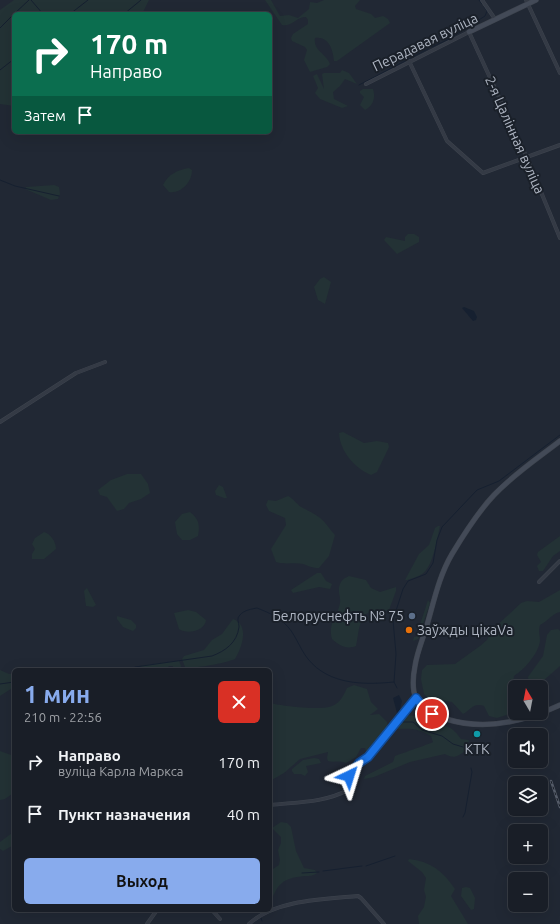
<!DOCTYPE html>
<html lang="ru">
<head>
<meta charset="utf-8">
<style>
  :root { --surface:#191e27; --page:#22272f; --text:#f1f3f6; --muted:#9fa2a7; --line:#373c44; --accent:#88abed }
  body { margin:0; font-family:Ubuntu,sans-serif; background:var(--page); color:var(--text); height:100vh; display:flex; flex-direction:column; font-size:15px; white-space:nowrap }
  * { box-sizing:border-box; margin:0 }
  p { font-size:13px; color:var(--muted) }
  .icon { flex:none; width:22px; height:22px; fill:none; stroke:currentColor; stroke-width:2; stroke-linecap:round; stroke-linejoin:round }
  .map { position:relative; flex:1; overflow:hidden }
  .side { position:absolute; left:12px; top:668px; width:260px; height:244px; display:flex; flex-direction:column; background:var(--surface); border-radius:6px; box-shadow:0 4px 16px #0002,0 0 0 1px var(--line) }
  .side>* { flex:none }
  .banner { position:absolute; left:12px; top:12px; width:260px; height:122px; border-radius:6px; box-shadow:0 4px 16px #0002,0 0 0 1px var(--line); background:#0b6e4f; color:#fff; overflow:hidden }
  .needle { width:26px; rotate:350deg }
  .buttons { position:absolute; left:508px; top:680px; display:grid; gap:8px }
  .buttons a { display:grid; place-items:center; width:40px; height:40px; border-radius:6px; background:var(--surface); box-shadow:0 4px 16px #0002,0 0 0 1px var(--line); font-size:20px }
  .pin { position:absolute; display:grid; place-items:center; width:34px; height:34px; color:#fff; margin:-17px; border:2px solid #fff; border-radius:50%; box-shadow:0 1px 4px #0007 }
  .me { position:absolute; width:44px; margin:-22px; rotate:41deg; stroke-linejoin:round; filter:drop-shadow(0 0 3px #0008) }
  .turn { display:flex; align-items:center; gap:14px; height:84px; padding:0 12px; font-size:18px }
  .turn .icon { width:52px; height:52px; stroke-width:2.5 }
  .turn b { display:block; font-size:28px; line-height:34px }
  .then { display:flex; align-items:center; height:38px; padding:0 12px; background:#0003; gap:8px; font-size:15px }
  .round { display:grid; place-items:center; flex:none; width:42px; height:42px; border-radius:6px; background:var(--page) }
  .head { display:flex; align-items:center; justify-content:space-between; height:68px; padding:0 12px }
  h1 { font-size:24px; font-weight:600; line-height:30px; color:var(--accent) }
  .button { display:flex; gap:8px; margin-top:auto; padding:8px 12px }
  .button a { flex:1; height:46px; border-radius:6px; background:var(--accent); color:#111; font-size:16px; font-weight:600; line-height:46px; text-align:center }
  ul { padding:0; list-style:none }
  li { display:flex; align-items:center; gap:12px; height:52px; padding:0 12px }
  li div { flex:1 }
  li b { display:block; font-size:15px }
  li em { font-style:normal }
  .map>svg:first-child { display:block }
  .green { fill:#233235 }
  .water { fill:#162030 }
  .lines { fill:none; stroke-linecap:round; stroke-linejoin:round }
  .stream { stroke:#162030; stroke-width:1 }
  .street-casing { stroke:#3e444e; stroke-width:4 }
  .secondary-casing { stroke:#3e444e; stroke-width:5.5 }
  .street { stroke:#343a45; stroke-width:3 }
  .secondary { stroke:#434a57; stroke-width:4.5 }
  .rail-casing { stroke:#575e6b; stroke-width:2.5 }
  .rail { stroke:#1a2029; stroke-width:1; stroke-dasharray:3; stroke-linecap:butt }
  .route-casing { stroke:#114b97; stroke-width:10 }
  .route { stroke:#1a73e8; stroke-width:7 }
  .service-dot { fill:#5c6f8a; stroke:#1a2029; stroke-width:1.5 }
  .food-dot { fill:#e8710a; stroke:#1a2029; stroke-width:1.5 }
  .culture-dot { fill:#0f9aa8; stroke:#1a2029; stroke-width:1.5 }
  .labels { text-anchor:middle; stroke-width:4; stroke-linejoin:round; paint-order:stroke }
  .street-label { font-size:14px; fill:#aeb5c2; stroke:#1a2029 }
  .poi-label { font-size:14px; fill:#aeb5c2; stroke:#1a2029; text-anchor:end }
</style>
</head>
<body>
<div class="map">
<svg width="560" height="924" viewBox="0 0 560 924">
  <rect width="100%" height="100%" fill="#212834"/>
  <g class="green">
    <polygon points="14,0 149,0 142,14 14,14 14,106 0,104 0,10"/>
    <path d="M265,0H271L280,16L289,15L298,18L309,9L310,2L317,3L324,0H360L355,6L356,9L371,14L375,18L383,16L388,19L390,23L337,61H334C333,50 329,36 315,38C313,51 326,53 330,64L327,67L310,72L304,60L307,50L305,47L292,41L291,38L293,34L308,24V20L306,17C296,17 292,27 282,25Z"/>
    <polygon points="342,70 349,73 357,84 345,79 340,86 333,92 334,99 348,106 342,108 320,99 315,93 318,88 313,76 317,74 324,89 322,74 324,73 340,73"/>
    <path d="M363,89H373C376,98 373,106 365,110L360,105L364,97L360,93V91Z"/>
    <path d="M189,168L192,170C192,182 181,194 169,192L163,185C168,174 178,170 189,168Z"/>
    <polygon points="54,185 59,187 60,194 58,199 51,200 25,189 26,187"/>
    <polygon points="408,234 414,234 419,237 419,242 397,254 384,240 386,237 405,241 405,237"/>
    <polygon points="324,277 331,282 325,304 318,300 314,287 320,279"/>
    <path d="M343,432L364,443L377,441L388,443L389,447L377,472L371,475C355,468 340,452 339,433Z"/>
    <polygon points="127,474 141,474 148,484 150,493 141,499 129,503 124,509 117,511 107,497 100,495 98,490 111,480"/>
    <polygon points="219,485 223,487 227,498 224,498 216,495 215,491"/>
    <path d="M288,496C294,499 298,506 303,508C323,518 322,519 335,535L329,556L319,568C312,568 309,566 303,564C295,562 285,565 276,562L271,549L286,525L285,518L269,511L266,505L268,500L276,501Z"/>
    <path d="M190,512C199,519 200,525 198,536L190,540H182L177,534L175,522L182,514Z"/>
    <path d="M438,526H440C437,539 433,567 422,574C418,577 412,578 407,580H405L419,554L429,545L435,528Z"/>
    <path d="M44,532C51,534 56,542 56,549L44,559H32V554L35,549L32,544L35,538Z"/>
    <polygon points="560,536 560,551 553,556 543,571 539,571 537,566 541,562 537,555 538,552"/>
    <polygon points="317,573 321,573 326,581 332,584 330,589 319,587 293,593 291,590"/>
    <path d="M349,576L366,580L371,588L380,592L396,587V591L389,610C383,612 379,610 373,611C358,613 359,635 356,646C346,650 339,645 332,639C328,622 337,618 340,603C341,596 337,592 340,584C342,579 345,578 349,576Z"/>
    <polygon points="87,588 96,605 93,607 86,606 84,591"/>
    <path d="M560,590V612C553,613 547,622 540,625C538,631 540,635 540,641C538,654 525,669 514,676L513,682L519,687H515V712L497,718L489,716L484,706C473,702 471,710 463,714L452,702L428,698L424,694L421,679L422,670L427,665L455,664L480,646L487,640L491,631L521,603L527,601L539,602Z"/>
    <polygon points="428,600 430,603 418,639 413,641 414,637 416,637"/>
    <path d="M188,610L196,612L206,620C205,631 187,635 179,629L174,613Z"/>
    <polygon points="117,616 131,620 136,625 136,628 133,631 123,627 117,619"/>
    <path d="M233,619C250,625 242,648 235,659C226,663 195,669 185,667L182,659L184,656L204,650L212,640L222,634Z"/>
    <polygon points="558,629 560,631 560,666 536,687 530,687 528,677 543,656 547,635 551,630"/>
    <polygon points="175,661 179,661 181,666 180,670 172,670 173,666 169,666 165,670 128,670 145,665"/>
    <polygon points="0,670 9,674 14,674 14,687 0,696"/>
    <path d="M354,685L367,689L371,702L378,709L370,715L379,714L387,722L388,727L370,751H366L365,748H361L356,757L346,763C338,760 334,763 328,761L327,758L328,752L300,759L284,773L270,781V703C282,706 321,711 332,706C341,702 343,696 347,688Z"/>
    <path d="M407,715L416,716L424,726L432,730C435,730 437,727 440,726C449,724 456,732 461,739L469,740L466,750C458,757 453,759 445,754L410,762L374,777L364,779L365,776L393,762C394,760 394,758 395,756C397,755 427,745 433,742L431,736C419,729 411,728 398,729L399,722Z"/>
    <polygon points="0,751 14,756 12,794 5,799 0,800"/>
    <polygon points="314,758 319,759 321,763 306,766 308,772 305,776 301,774 294,774 292,771 292,769 303,760"/>
    <path d="M281,822L287,823L291,827L296,851L304,868L315,870L317,873C313,876 310,876 305,876C282,878 277,884 270,905V871L279,865L280,860L278,850L281,843V837L272,828Z"/>
    <polygon points="12,833 14,833 14,845 3,851 0,849 0,842"/>
    <path d="M409,859C430,861 443,871 455,889L451,896L468,924H419L418,916L424,907L426,897L424,890L426,878L422,872L408,861Z"/>
    <polygon points="466,887 470,888 475,898 474,909 471,910 461,896 462,888"/>
  </g>
  <g class="water">
    <polygon points="464,307 474,311 477,317 476,320 473,321 462,308"/>
    <polygon points="399,695 402,701 399,714 397,713 393,698"/>
  </g>
  <g class="lines">
    <g class="stream">
      <polyline points="31,0 43,14"/>
      <polyline points="479,0 482,4"/>
      <polyline points="14,14 29,0"/>
      <polyline points="70,14 88,0"/>
      <polyline points="124,14 141,0"/>
      <polyline points="0,28 14,14"/>
      <polyline points="432,47 449,39 485,16 487,11 484,7"/>
      <polyline points="0,70 14,59"/>
      <polyline points="359,85 428,49"/>
      <polyline points="0,180 15,186 59,196"/>
      <path d="M130,670L135,667L212,656C225,651 237,643 239,627C239,622 236,619 240,615C244,610 252,609 257,608C267,612 277,616 284,623C295,632 299,648 308,659C329,685 364,685 394,682"/>
      <polyline points="0,684 14,682"/>
      <polyline points="397,688 394,682 396,654 393,620 403,589 408,581 426,574 433,563 437,540 442,527 477,490 499,481 560,435"/>
      <polyline points="403,722 413,722 422,730 442,736 453,744 463,747"/>
      <polyline points="463,817 465,813 472,772 471,768"/>
      <polyline points="366,866 395,856"/>
      <polyline points="323,871 362,866"/>
      <polyline points="302,873 319,872"/>
      <polyline points="261,918 262,921"/>
    </g>
    <g class="street-casing">
      <g id="street">
        <polyline points="482,0 495,19"/>
        <polyline points="526,0 560,73"/>
        <polyline points="409,61 447,141 483,173 560,145"/>
        <polyline points="366,84 469,32 527,158 560,238"/>
        <polyline points="0,422 76,373 105,362"/>
        <polyline points="539,582 560,561"/>
        <path d="M270,805C296,802 324,803 348,790L349,776L353,770L368,757L416,698"/>
        <polyline points="212,910 220,919"/>
        <polyline points="147,924 157,910"/>
        <path d="M249,924C274,900 325,899 358,896L361,898L384,924"/>
      </g>
    </g>
    <g class="secondary-casing">
      <g id="secondary">
        <polyline points="469,32 536,0"/>
        <path d="M560,441C538,458 514,474 494,495C478,512 464,534 452,554C439,576 434,601 427,625C423,639 417,652 415,666C413,676 412,689 416,699C422,710 434,715 446,719C485,731 524,722 560,705"/>
      </g>
    </g>
    <use href="#street" class="street"/>
    <use href="#secondary" class="secondary"/>
    <g class="rail-casing">
      <polyline id="rail" points="551,781 560,807"/>
    </g>
    <use href="#rail" class="rail"/>
  </g>
  <g class="lines">
    <g class="route-casing">
      <polyline id="route" points="349,776 359,763 368,757 416,698 424,708 432,714"/>
    </g>
    <use href="#route" class="route"/>
  </g>
  <circle class="service-dot" cx="412" cy="616" r="4"/>
  <circle class="food-dot" cx="409" cy="630" r="4"/>
  <circle class="culture-dot" cx="477" cy="734" r="4"/>
  <g class="labels">
    <g class="street-label">
      <text transform="translate(425 42) rotate(-26)" y="5">Перадавая вуліца</text>
      <text transform="translate(515 135) rotate(66)" y="5">2-я Цалінная вуліца</text>
    </g>
    <g class="poi-label">
      <text x="404" y="621">Белоруснефть № 75</text>
      <text x="417" y="635" text-anchor="start">Заўжды цікаVа</text>
      <text x="477" y="754" text-anchor="middle">КТК</text>
    </g>
  </g>
</svg>
<div class="buttons">
<a><svg class="needle" viewBox="-14 -14 28 28"><path d="M0-13l5 13h-10z" fill="#e53935"/><path d="M0 13l5-13h-10z" fill="#9fa2a7"/></svg></a>
<a><svg class="icon" aria-label="sound" viewBox="0 0 24 24"><path d="M4 9h4l5-4v14l-5-4H4zM17 9q2 3 0 6"/></svg></a>
<a><svg class="icon" aria-label="layers" viewBox="0 0 24 24"><path d="M12 4l9 5-9 5-9-5zM3 14l9 5 9-5"/></svg></a>
<a>+</a>
<a>−</a>
</div>
<div class="pin" style="left:432px;top:714px;background:#d93025"><svg class="icon" aria-label="arrive" viewBox="0 0 24 24"><path d="M6 21V4h12l-3 4 3 4H6"/></svg></div>
<svg class="me" style="left:349px;top:776px" viewBox="-20 -20 40 40"><path d="M0-17L14 15 0 8-14 15z" fill="#1a73e8" stroke="#fff" stroke-width="4"/></svg>
<div class="banner">
<div class="turn"><svg class="icon" aria-label="right" viewBox="0 0 24 24"><path d="M7 20v-9h11M14 6l5 5-5 5"/></svg><div><b>170 m</b>Направо</div></div>
<div class="then">Затем<svg class="icon" aria-label="arrive" viewBox="0 0 24 24"><path d="M6 21V4h12l-3 4 3 4H6"/></svg></div>
</div>
<section class="side">
<div class="head"><div><h1>1 мин</h1><p>210 m · 22:56</p></div><a class="round" style="background:#d93025;color:#fff"><svg class="icon" aria-label="close" viewBox="0 0 24 24"><path d="M6 6l12 12M18 6L6 18"/></svg></a></div>
<ul>
<li><svg class="icon" aria-label="right" viewBox="0 0 24 24"><path d="M7 20v-9h11M14 6l5 5-5 5"/></svg><div><b>Направо</b><p>вуліца Карла Маркса</p></div><em>170 m</em></li>
<li><svg class="icon" aria-label="arrive" viewBox="0 0 24 24"><path d="M6 21V4h12l-3 4 3 4H6"/></svg><div><b>Пункт назначения</b></div><em>40 m</em></li>
</ul>
<div class="button"><a>Выход</a></div>
</section>
</div>
</body>
</html>
